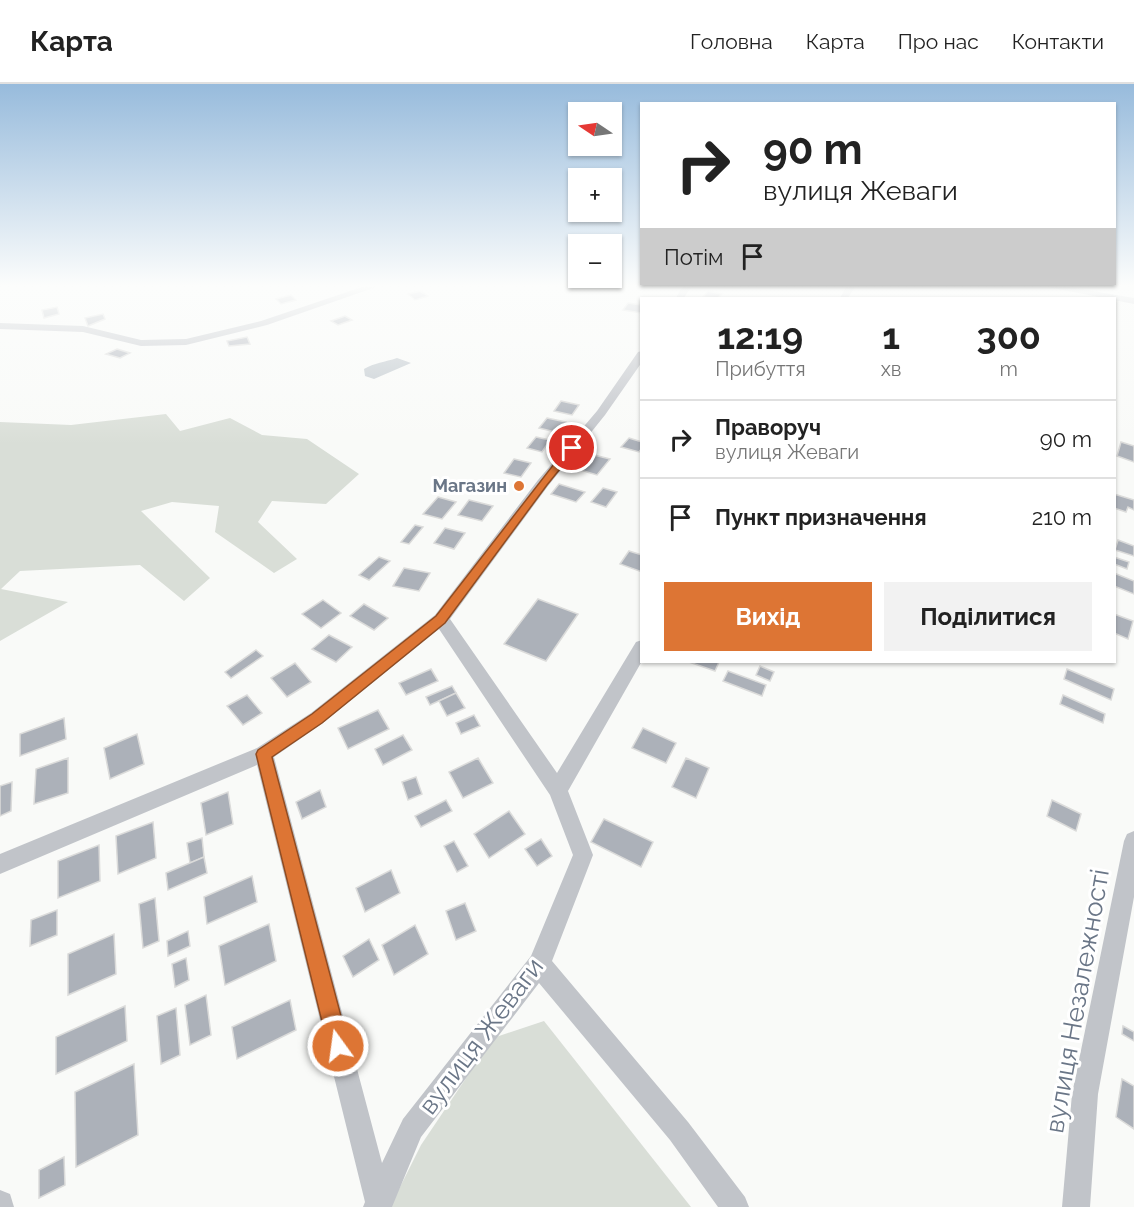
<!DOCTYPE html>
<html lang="uk">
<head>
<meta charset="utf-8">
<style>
  :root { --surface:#fff; --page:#f2f2f2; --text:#222; --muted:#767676; --line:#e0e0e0; --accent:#dd7534 }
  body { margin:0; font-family:Raleway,sans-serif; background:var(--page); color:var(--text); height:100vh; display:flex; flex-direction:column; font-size:22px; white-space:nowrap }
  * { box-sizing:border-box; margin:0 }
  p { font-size:20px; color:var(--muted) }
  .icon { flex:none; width:33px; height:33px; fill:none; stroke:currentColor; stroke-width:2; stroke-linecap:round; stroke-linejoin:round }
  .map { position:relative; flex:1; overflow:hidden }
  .details { position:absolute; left:640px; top:213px; width:476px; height:366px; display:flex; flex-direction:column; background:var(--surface); border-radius:0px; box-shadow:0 2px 4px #0004 }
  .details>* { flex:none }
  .hud { position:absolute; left:640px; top:18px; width:476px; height:183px; border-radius:0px; box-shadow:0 2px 4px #0004; background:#fff; color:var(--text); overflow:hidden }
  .needle { width:39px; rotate:283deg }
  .controls { position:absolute; left:568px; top:18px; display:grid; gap:12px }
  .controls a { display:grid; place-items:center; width:54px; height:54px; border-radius:0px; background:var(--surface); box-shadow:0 2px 4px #0004; font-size:30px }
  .pin { position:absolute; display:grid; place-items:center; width:51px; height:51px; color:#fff; margin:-26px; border:3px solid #fff; border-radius:50%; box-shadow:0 2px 6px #0007 }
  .me { position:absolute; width:66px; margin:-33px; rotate:346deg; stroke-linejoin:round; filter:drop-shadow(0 0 4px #0008) }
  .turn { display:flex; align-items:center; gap:21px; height:126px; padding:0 24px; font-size:27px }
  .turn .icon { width:78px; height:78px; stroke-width:2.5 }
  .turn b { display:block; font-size:42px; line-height:51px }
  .then { display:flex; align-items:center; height:57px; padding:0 24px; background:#0003; gap:12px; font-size:22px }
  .eta { display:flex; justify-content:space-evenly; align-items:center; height:102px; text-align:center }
  .eta b { font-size:36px; font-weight:700; line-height:42px }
  .primary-button { display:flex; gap:12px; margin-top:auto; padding:12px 24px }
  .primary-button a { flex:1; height:69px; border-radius:0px; background:var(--accent); color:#fff; font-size:24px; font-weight:700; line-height:69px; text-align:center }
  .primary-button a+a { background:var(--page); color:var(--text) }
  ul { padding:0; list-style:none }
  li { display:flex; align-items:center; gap:18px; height:78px; padding:0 24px; border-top:2px solid var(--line) }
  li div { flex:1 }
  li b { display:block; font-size:22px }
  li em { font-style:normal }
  header { display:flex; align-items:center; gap:36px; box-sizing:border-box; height:84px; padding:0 30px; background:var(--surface); border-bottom:2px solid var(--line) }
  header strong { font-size:28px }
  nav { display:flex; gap:33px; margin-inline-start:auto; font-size:21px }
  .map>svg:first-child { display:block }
  .green { fill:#d9ded7 }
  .water { fill:#bdc5cb }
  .building { fill:#acb1b9; stroke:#dbdbda; stroke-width:1.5 }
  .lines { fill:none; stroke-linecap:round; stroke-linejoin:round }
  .street { fill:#c1c4c9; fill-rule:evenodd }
  .route { fill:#dd7534; stroke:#904c22; stroke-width:1.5 }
  .poi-dot { fill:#dd7534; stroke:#fff; stroke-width:2 }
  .labels { text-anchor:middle; stroke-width:6; stroke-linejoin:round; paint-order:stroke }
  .far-poi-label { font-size:18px; font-weight:bold; fill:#6a7687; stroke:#fff; text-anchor:end }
  .near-street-label { font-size:26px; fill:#6a7687; stroke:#fff }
</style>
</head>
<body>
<header>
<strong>Карта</strong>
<nav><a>Головна</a><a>Карта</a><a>Про нас</a><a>Контакти</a></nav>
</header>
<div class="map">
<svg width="1134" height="1123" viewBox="0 0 1134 1123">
  <rect width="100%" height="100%" fill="#f9faf8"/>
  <g class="green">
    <polygon points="166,330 180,347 230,334 262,351 307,355 359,390 326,420 272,417 258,438 297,475 274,489 215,448 219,422 172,418 141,427 210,494 184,517 140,481 20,487 1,505 68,518 0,557 0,338 71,341"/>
    <polygon points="544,937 691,1123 390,1123 421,1061 493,954"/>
  </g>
  <path class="water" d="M397,274L411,279L374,295L365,292L364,285C374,279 385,278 397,274Z"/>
  <g class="building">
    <polygon points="420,207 428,212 415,216 408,210"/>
    <polygon points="708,207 722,210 718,214 703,213"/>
    <polygon points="291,211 296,216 281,220 276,215"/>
    <polygon points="628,219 642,221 642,227 641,229 623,226"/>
    <polygon points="57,223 59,230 44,234 42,226"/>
    <polygon points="103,230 105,235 88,242 85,234"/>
    <polygon points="345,232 352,236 338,241 331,237"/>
    <polygon points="247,253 250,260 229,262 227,257"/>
    <polygon points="117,265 130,269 120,274 106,270"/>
    <polygon points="561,317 579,321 572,331 554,327"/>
    <polygon points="547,334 566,338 559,349 539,344"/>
    <polygon points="536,353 550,356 542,368 527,364"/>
    <polygon points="629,354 642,358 642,364 639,368 621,363"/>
    <polygon points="1121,358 1134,362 1134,378 1117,372"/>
    <polygon points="590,370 610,375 597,391 577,385"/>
    <polygon points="514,375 531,379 521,393 504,389"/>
    <polygon points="559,400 585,408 576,418 551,410"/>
    <polygon points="603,404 617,408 606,423 591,418"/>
    <polygon points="1114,410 1134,416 1134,426 1128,423 1126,428 1114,424"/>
    <polygon points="438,413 456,418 442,435 423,430"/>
    <polygon points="469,416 493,422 482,437 458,431"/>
    <polygon points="415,441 423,443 409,460 401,458"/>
    <polygon points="445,444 465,449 454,465 434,459"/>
    <polygon points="1118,456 1134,462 1134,472 1115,466"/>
    <polygon points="629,467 642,471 642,488 620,480"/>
    <polygon points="379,473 390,477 369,496 359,491"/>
    <polygon points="1114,473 1129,478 1127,485 1114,480"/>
    <polygon points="404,484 430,489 419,507 393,502"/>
    <polygon points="1114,489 1134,497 1134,510 1114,502"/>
    <polygon points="538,515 578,530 546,577 504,560"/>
    <polygon points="323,516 341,529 321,544 302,530"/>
    <polygon points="364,520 388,534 374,546 350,532"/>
    <polygon points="1114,530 1133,537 1128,555 1114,549"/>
    <polygon points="329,551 352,563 336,578 312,565"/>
    <polygon points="256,566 263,572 231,594 225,588"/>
    <polygon points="689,578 719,578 715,587"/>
    <polygon points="295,579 311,598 287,613 271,594"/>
    <polygon points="760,582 774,588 770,597 756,591"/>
    <polygon points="431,585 438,597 406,611 399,599"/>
    <polygon points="1067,585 1114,605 1111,616 1064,595"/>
    <polygon points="728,587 766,601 762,612 723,597"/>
    <polygon points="452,602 456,609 430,621 426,613"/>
    <polygon points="456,609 465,624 447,632 439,617"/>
    <polygon points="247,611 262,629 243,641 227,622"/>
    <polygon points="1063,611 1105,630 1103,639 1060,620"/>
    <polygon points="378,626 389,645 348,665 338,644"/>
    <polygon points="474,631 480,642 461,650 456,639"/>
    <polygon points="64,634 66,655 20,672 20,650"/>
    <polygon points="643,644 676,659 666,679 632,664"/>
    <polygon points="137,650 144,680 110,695 104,664"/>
    <polygon points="403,651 412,666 383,681 375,665"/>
    <polygon points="68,674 68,709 34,720 36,685"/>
    <polygon points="478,674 493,699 463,714 449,688"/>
    <polygon points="686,674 709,684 696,714 672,703"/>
    <polygon points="416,693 422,710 408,716 402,698"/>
    <polygon points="12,698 11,727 0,732 0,702"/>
    <polygon points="320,706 326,723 302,735 296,718"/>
    <polygon points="228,708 233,740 206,751 201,719"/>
    <polygon points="446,716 452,727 421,743 415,732"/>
    <polygon points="1052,716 1081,730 1076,747 1047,732"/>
    <polygon points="509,727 525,750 489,774 474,750"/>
    <polygon points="604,735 653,758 641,783 591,758"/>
    <polygon points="153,738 156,774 118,790 116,752"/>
    <polygon points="202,754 204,773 190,779 187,759"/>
    <polygon points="541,755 552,772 537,782 525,765"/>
    <polygon points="454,757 468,782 457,788 444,762"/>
    <polygon points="99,761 100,797 58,814 58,777"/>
    <polygon points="204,773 207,789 168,806 166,789"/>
    <polygon points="391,786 400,809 365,828 356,804"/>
    <polygon points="252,792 257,818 207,840 204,813"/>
    <polygon points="155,814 159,857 143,864 139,820"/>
    <polygon points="465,819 476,847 456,856 446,827"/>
    <polygon points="57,826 57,851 30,862 31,836"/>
    <polygon points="269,840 276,877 225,901 219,862"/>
    <polygon points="415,841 428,870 394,891 382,861"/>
    <polygon points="188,847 190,862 168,872 167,857"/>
    <polygon points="114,850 116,890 68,911 68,870"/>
    <polygon points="369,855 379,876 353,893 343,872"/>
    <polygon points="186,874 189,896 175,903 172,880"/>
    <polygon points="206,911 211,951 190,961 185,921"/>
    <polygon points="290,916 296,946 237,975 232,943"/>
    <polygon points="125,922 127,957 56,990 56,953"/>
    <polygon points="176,924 180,971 161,980 157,932"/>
    <polygon points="1123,942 1134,948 1134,957 1122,950"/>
    <polygon points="134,980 138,1051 76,1083 75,1008"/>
    <polygon points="1122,995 1134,1002 1134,1045 1116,1033"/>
    <polygon points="64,1073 65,1101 39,1114 39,1086"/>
  </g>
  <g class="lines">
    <g class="street">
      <polygon points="362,203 376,203 267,241 186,261 141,262 83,248 0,245 0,239 83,242 141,256 186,255 261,237"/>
      <polygon points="682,203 691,203 684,214 676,214"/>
      <polygon points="846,203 855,203 848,214 840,214"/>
      <polygon points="1048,203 1069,203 1134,214 1134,220"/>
      <path d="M642,267V278L605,331L548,402L450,535L557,689L636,558L642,556V577L568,707L593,771L552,877L688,1038L745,1113L749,1123H718L670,1056L539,899L421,1053L392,1123H363L365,1118L257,681L0,790V770L257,664L311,629L435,531L538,396L597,327L638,268ZM439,545L550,711L573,771L531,872L403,1035L382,1079L274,673L323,639Z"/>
      <polygon points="1134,747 1134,813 1098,1010 1090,1123 1062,1123 1072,1010 1124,757 1127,750"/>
      <polygon points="0,1106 10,1110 14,1123 0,1123"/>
    </g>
  </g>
  <linearGradient id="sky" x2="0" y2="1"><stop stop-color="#97bbdc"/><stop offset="0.56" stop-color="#fcfdfc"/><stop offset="1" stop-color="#fcfdfc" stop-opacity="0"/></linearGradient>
  <rect width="1134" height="360" fill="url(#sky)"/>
  <polygon class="route" points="568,362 577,364 547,401 445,539 322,639 272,673 349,962 346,969 338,972 331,969 328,962 256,670 258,666 312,630 436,532"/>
  <circle class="poi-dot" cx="519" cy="402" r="6"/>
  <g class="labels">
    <g class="far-poi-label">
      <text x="507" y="408">Магазин</text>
    </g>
    <g class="near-street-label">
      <text transform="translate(1077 917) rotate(-80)" y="9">вулиця Незалежності</text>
      <text transform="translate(481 952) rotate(-53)" y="9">вулиця Жеваги</text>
    </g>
  </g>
</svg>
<div class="controls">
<a><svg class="needle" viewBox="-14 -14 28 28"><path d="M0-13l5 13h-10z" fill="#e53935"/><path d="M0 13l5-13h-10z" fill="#767676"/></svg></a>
<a>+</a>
<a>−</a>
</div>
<div class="pin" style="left:572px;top:364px;background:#d93025"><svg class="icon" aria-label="arrive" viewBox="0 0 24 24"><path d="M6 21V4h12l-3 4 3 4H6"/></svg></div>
<svg class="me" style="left:338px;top:962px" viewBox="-20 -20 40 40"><circle r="17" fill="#dd7534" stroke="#fff" stroke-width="3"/><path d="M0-11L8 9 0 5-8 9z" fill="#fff"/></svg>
<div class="hud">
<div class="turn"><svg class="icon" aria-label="right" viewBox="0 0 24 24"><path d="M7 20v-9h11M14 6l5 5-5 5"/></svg><div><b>90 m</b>вулиця Жеваги</div></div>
<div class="then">Потім<svg class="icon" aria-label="arrive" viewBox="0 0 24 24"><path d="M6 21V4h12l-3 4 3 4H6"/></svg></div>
</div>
<section class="details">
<div class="eta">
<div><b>12:19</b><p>Прибуття</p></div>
<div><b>1</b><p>хв</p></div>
<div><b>300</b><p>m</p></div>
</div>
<ul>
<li><svg class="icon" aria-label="right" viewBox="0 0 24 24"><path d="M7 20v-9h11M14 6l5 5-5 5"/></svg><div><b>Праворуч</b><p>вулиця Жеваги</p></div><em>90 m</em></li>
<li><svg class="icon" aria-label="arrive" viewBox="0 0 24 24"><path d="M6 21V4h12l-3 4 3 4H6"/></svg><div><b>Пункт призначення</b></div><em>210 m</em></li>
</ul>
<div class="primary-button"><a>Вихід</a><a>Поділитися</a></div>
</section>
</div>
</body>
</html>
